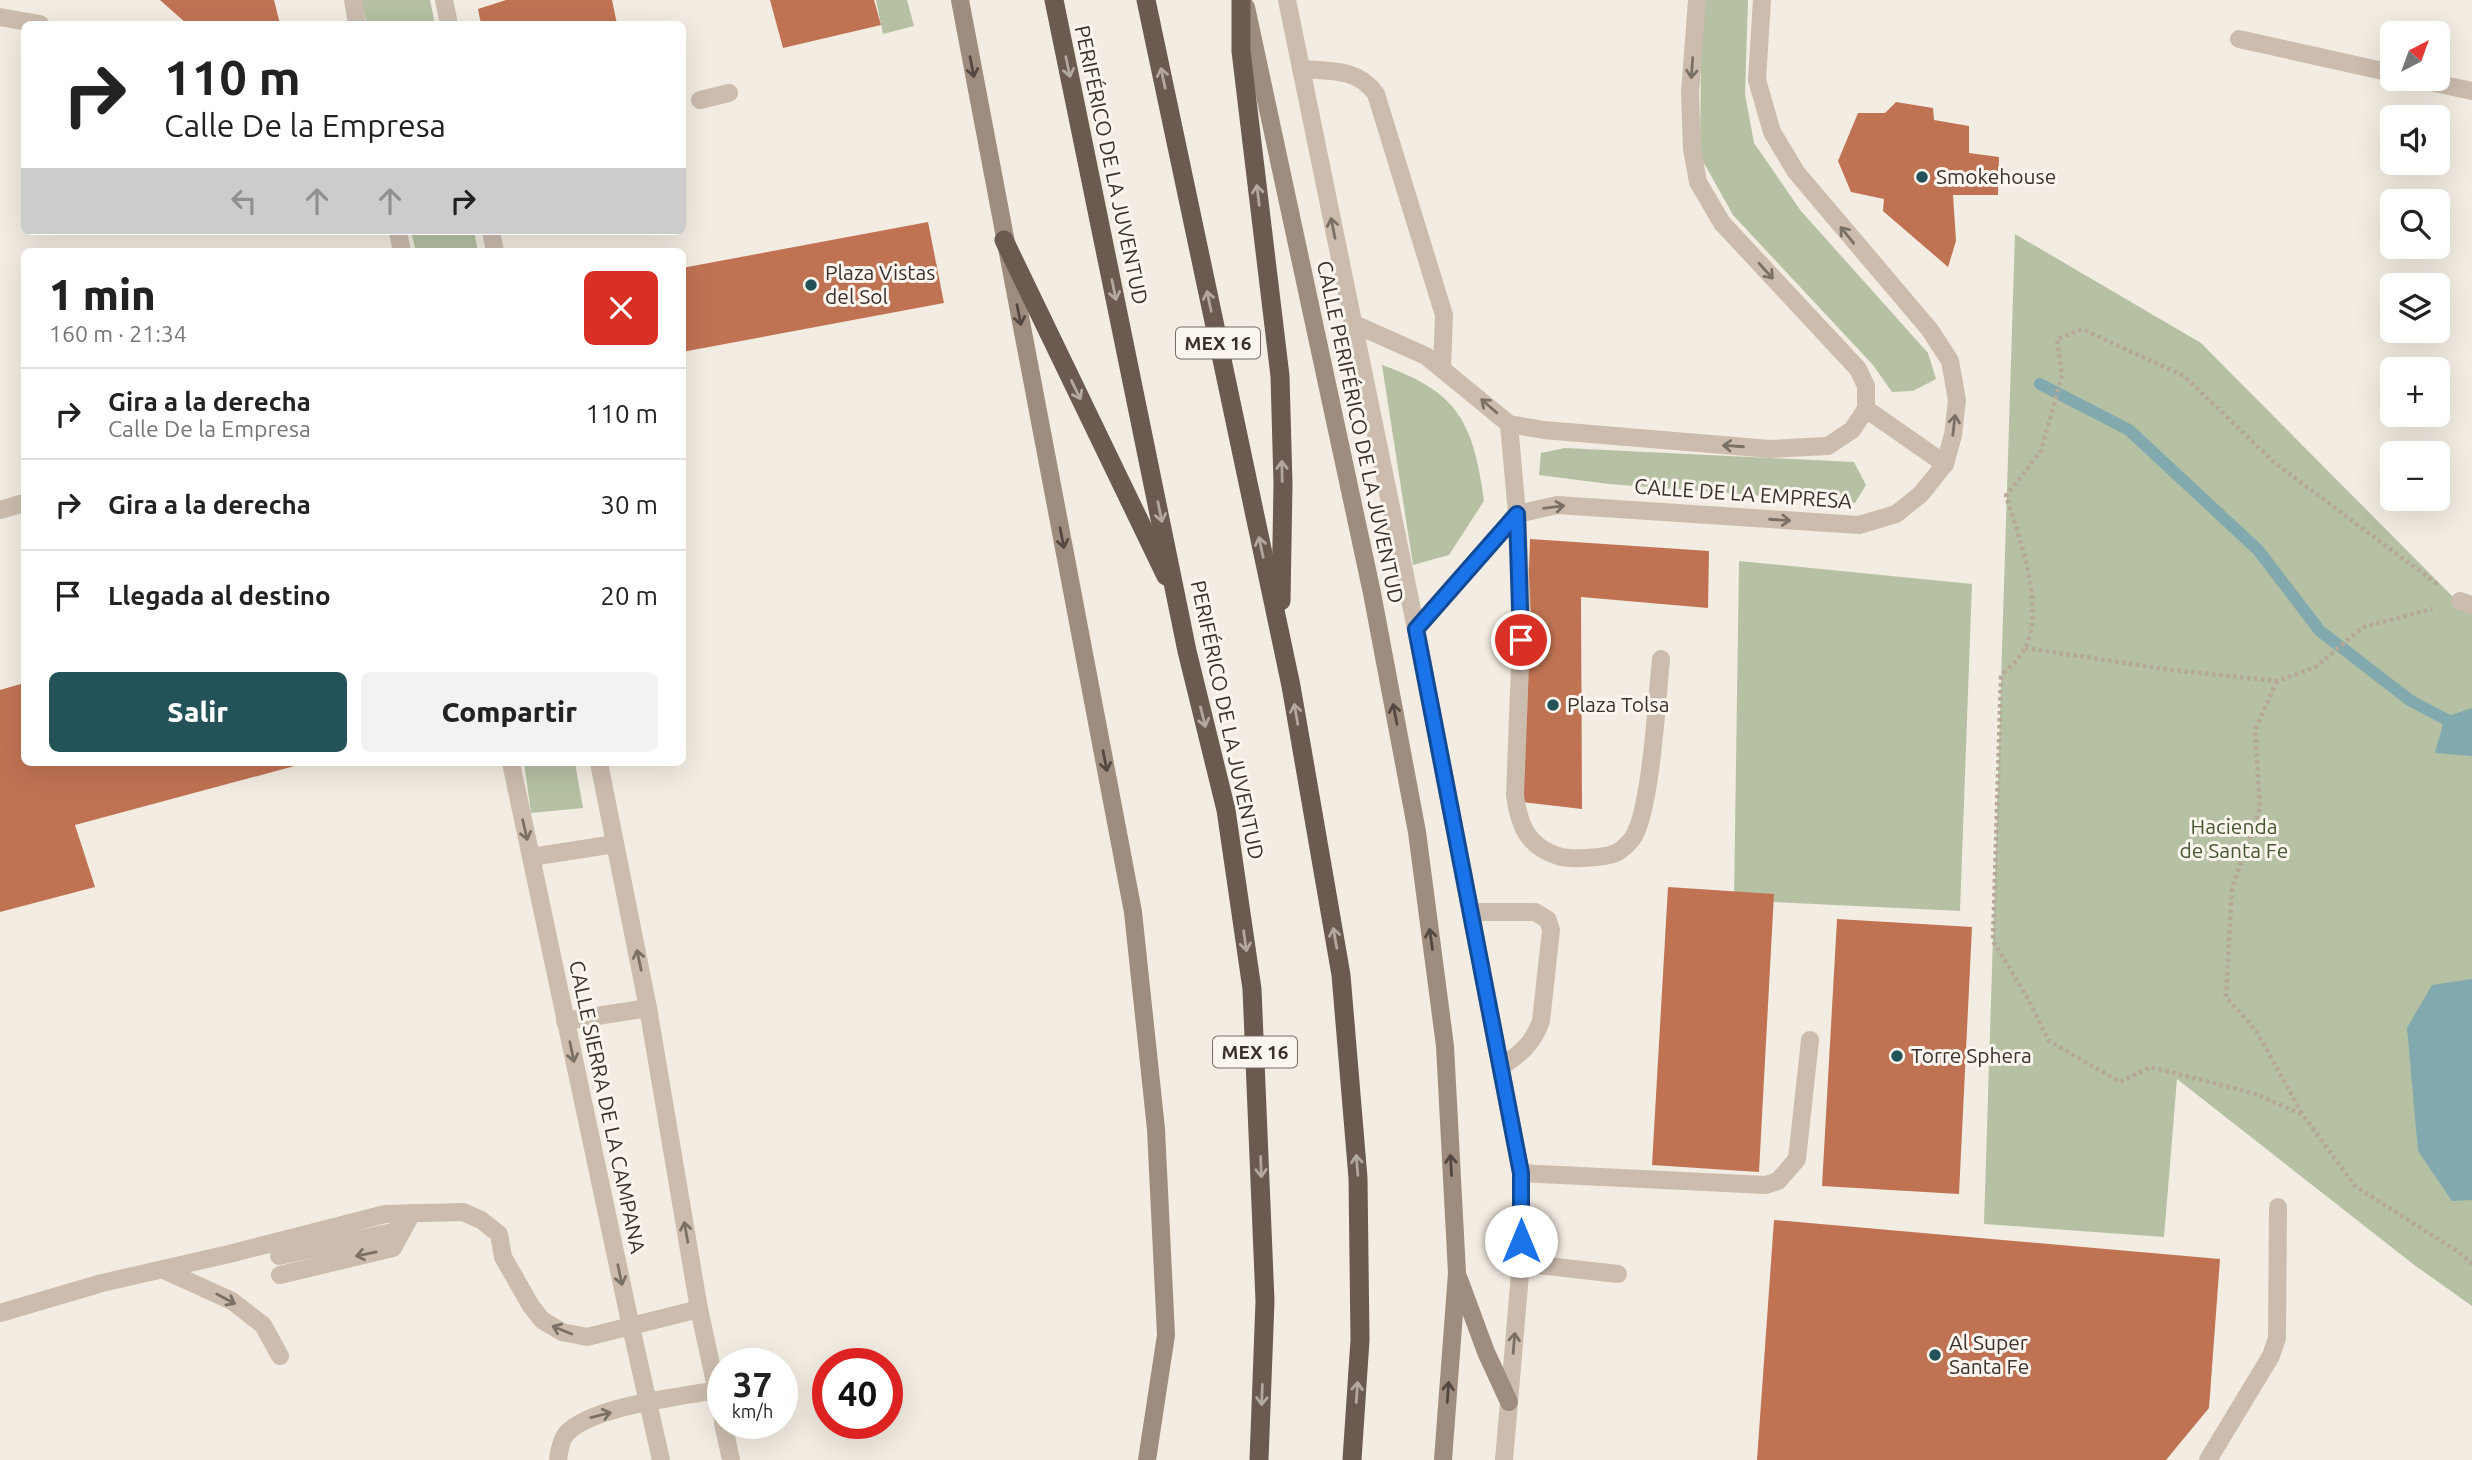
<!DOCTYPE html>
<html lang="es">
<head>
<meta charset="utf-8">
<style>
  :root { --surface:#fff; --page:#f2f2f2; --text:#222; --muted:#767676; --line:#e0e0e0; --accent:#235359 }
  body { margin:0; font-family:Ubuntu,sans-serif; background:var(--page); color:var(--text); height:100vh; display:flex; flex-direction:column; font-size:26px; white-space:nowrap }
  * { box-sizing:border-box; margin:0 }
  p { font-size:23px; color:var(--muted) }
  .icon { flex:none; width:38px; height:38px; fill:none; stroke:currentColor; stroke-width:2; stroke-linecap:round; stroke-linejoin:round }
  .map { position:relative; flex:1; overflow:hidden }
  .sheet { position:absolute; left:21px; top:248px; width:665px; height:518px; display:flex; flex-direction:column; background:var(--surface); border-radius:10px; box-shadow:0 7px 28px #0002 }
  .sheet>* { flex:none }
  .guide { position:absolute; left:21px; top:21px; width:665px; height:214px; border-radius:10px; box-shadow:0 7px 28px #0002; background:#fff; color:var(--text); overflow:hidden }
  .needle { width:46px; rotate:41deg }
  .buttons { position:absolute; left:2380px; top:21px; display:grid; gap:14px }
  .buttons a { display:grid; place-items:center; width:70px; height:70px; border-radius:10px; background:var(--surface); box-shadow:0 7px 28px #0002; font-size:35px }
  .speed { position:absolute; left:707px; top:1348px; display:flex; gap:14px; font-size:35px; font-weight:700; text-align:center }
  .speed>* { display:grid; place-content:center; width:91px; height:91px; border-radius:50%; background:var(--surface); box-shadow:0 7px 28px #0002; line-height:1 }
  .speed small { font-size:18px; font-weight:400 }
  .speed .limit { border:10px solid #d22; background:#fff; color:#111 }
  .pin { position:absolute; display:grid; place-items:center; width:60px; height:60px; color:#fff; margin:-30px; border:4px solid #fff; border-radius:50%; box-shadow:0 2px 7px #0007 }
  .me { position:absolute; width:77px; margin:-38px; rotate:0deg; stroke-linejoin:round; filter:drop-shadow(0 0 5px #0008) }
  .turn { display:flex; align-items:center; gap:24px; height:147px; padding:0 28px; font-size:32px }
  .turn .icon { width:91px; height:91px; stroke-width:2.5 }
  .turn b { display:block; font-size:49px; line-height:60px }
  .lanes { display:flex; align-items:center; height:66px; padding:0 28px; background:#0003; justify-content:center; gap:35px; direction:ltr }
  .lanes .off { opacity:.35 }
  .round { display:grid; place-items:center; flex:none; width:74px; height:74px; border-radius:10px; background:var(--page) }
  .head { display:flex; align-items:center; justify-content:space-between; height:119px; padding:0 28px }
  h1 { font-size:42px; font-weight:800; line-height:52px }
  .cta { display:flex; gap:14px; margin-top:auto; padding:14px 28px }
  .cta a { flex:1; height:80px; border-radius:10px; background:var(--accent); color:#fff; font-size:28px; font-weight:800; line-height:80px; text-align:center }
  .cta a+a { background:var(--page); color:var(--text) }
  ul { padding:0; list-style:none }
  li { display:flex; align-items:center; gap:21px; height:91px; padding:0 28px; border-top:2px solid var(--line) }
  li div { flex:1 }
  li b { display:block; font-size:26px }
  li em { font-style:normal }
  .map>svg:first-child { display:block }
  .green { fill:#b5c1a2 }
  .water { fill:#82aaae }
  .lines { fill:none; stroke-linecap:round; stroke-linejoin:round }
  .stream { stroke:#82aaae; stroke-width:12 }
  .building { fill:#c07353 }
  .path { stroke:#b6a798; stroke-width:4.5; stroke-dasharray:3.5 3.5; stroke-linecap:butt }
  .service { stroke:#cbbcae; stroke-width:18 }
  .minor { stroke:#cbbcae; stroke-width:18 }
  .tertiary { stroke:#cbbcae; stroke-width:18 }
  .secondary { stroke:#9e8c7f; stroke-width:18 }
  .trunk { stroke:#6a5a50; stroke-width:19 }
  .oneway { stroke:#534841 }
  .oneway2 { stroke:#b2a89f }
  .oneway3 { stroke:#7b7066 }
  .route-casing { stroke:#114b97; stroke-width:18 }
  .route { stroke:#1a73e8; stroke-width:12 }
  .poi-dot { fill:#235359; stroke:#faf5ee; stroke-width:2.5 }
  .labels { text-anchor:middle; stroke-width:6; stroke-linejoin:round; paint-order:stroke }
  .shield { fill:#faf5ee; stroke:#746c66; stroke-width:2 }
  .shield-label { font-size:19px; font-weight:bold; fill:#3a312c }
  .street-label { font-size:21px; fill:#3a312c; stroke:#faf5ee }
  .poi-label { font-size:21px; fill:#3a312c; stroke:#faf5ee; text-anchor:start }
  .park-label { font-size:21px; fill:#475731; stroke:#faf5ee }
</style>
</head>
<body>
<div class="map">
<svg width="2472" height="1460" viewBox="0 0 2472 1460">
  <rect width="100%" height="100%" fill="#f3ece2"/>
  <g class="green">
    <polygon points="361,0 430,0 435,24 367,24"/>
    <polygon points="876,0 907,0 914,26 883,34"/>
    <polygon points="1704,0 1748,0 1745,94 1754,143 1801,211 1928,353 1936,379 1913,391 1892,392 1873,365 1733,215 1700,156 1701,49"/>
    <polygon points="411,231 474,231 478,252 416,252"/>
    <polygon points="2015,234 2201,343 2460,604 2472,609 2472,1306 2413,1264 2177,1079 2164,1237 1984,1224"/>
    <path d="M1382,365C1459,392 1473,423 1484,501L1449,555L1413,565Z"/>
    <polygon points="1565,448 1854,462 1866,485 1855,503 1609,484 1539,475 1541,453"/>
    <polygon points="1739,561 1972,584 1960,911 1734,900"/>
    <polygon points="524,763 575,763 583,808 531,813"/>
  </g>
  <g class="water">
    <polygon points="2472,708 2472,756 2435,753 2445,717"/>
    <polygon points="2472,979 2472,1200 2452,1201 2418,1151 2407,1028 2432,985"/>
  </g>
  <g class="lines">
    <polyline class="stream" points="2040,384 2129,430 2258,550 2320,631 2411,701 2472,733"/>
  </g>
  <g class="building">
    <polygon points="160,0 274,0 280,24 187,24"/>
    <polygon points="506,0 612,0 617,24 481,24 478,9"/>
    <polygon points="770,0 874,0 881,25 783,48"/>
    <polygon points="1896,102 1933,108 1934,120 1969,126 1969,153 1999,157 1998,195 1953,195 1956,241 1948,267 1883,211 1884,199 1851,192 1838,161 1858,113 1885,113"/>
    <polygon points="928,222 944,303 682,352 682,268"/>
    <polygon points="1530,539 1709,551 1708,608 1581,597 1582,809 1521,802"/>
    <polygon points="24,683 24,763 302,764 75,825 95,887 0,912 0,690"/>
    <polygon points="1668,887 1774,894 1759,1172 1652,1165"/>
    <polygon points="1837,919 1972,927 1959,1194 1822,1186"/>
    <polygon points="1774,1220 2220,1259 2209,1408 2166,1460 1757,1460"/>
  </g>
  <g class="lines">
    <g class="path">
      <path d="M2437,584L2275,463L2184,376L2082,329L2057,339L2062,375L2041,451L2006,496C2019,536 2046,610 2025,648C2019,659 2008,668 2001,677L1993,941L2027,997L2049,1041L2120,1082L2150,1067L2253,1093L2303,1115L2355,1186L2460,1253L2472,1264"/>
      <polyline points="2025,648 2172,670 2277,681 2314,668 2363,627 2432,609"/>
      <polyline points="2277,681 2255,730 2260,808 2232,888 2226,997 2257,1032 2303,1115"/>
    </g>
    <g class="service">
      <polyline points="0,17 40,24"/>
      <path d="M1301,69C1329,71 1358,68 1376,94L1444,315L1442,369"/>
      <polyline points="700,100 729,93"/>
      <path d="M1509,424L1517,514L1522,615L1515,795C1519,825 1527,846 1558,856C1570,860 1604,858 1616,853C1622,850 1628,844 1632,839C1651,814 1657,696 1661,659"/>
      <polyline points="0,510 24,503"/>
      <path d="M1471,912H1535L1548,920L1551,930L1541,1021C1533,1044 1520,1054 1501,1067"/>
      <polyline points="1521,1173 1766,1185 1778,1181 1797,1159 1810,1040"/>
      <polyline points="279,1256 402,1230"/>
      <polyline points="1521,1263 1618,1274"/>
      <polyline points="164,1270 232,1301 263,1325 280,1356"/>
      <polyline points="280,1275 393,1248 412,1213"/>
      <polyline points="0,1313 102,1283 229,1254 385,1214 463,1212 481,1220 499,1234 503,1257 531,1306 542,1320 562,1332 587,1337 699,1309"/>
      <path d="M558,1460C559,1452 561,1440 566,1434C591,1406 679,1397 717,1390"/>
      <polyline points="2208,1460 2271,1356 2277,1338 2278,1207"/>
    </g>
    <g class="minor">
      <polyline points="2239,39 2392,73"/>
      <polyline points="2416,79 2472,91"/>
      <polyline points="1352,323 1426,356 1509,424 1544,430 1770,449 1828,446 1852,430 1866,409 1866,386 1858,369 1722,223 1698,182 1692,149 1690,93 1697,0"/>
      <polyline points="1866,409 1945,464"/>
      <polyline points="2460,601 2472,605"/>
      <polyline points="1416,629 1517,514 1557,505 1859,525 1896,514 1921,494 1945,464 1953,435 1957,400 1950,361 1930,330 1796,172 1772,132 1757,80 1762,0"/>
    </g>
    <g class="tertiary">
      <polyline points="353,0 357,24"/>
      <polyline points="444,0 449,24"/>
      <polyline points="1287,0 1416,629 1521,1173 1521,1263 1504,1460"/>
      <polyline points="398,231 402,252"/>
      <polyline points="491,231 495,252"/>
      <polyline points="511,763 631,1327 661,1460"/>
      <polyline points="599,763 648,1008 699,1309 723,1419"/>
      <polyline points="531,857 615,844"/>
      <polyline points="565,1021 648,1008"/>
      <polyline points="723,1423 731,1460"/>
    </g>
    <g class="secondary">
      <polyline points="960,0 1133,912 1156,1129 1166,1335 1147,1460"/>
      <polyline points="1246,7 1372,593 1417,832 1445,1046 1457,1273 1443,1460"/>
      <polyline points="1459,1279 1486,1352 1509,1402"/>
    </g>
    <g class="trunk">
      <polyline points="1054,0 1187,651 1226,810 1252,989 1265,1301 1259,1460"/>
      <polyline points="1146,0 1291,686 1341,975 1358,1178 1360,1340 1352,1460"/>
      <polyline points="1241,0 1241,51 1280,376 1283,484 1281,601"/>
      <polyline points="1004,240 1166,576"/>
    </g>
  </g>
  <defs><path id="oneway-shaft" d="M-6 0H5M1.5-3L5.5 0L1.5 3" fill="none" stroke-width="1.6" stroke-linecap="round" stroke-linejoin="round" transform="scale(1.75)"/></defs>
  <g class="oneway">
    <use href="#oneway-shaft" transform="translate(972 67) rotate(79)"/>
    <use href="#oneway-shaft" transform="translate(1019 315) rotate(79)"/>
    <use href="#oneway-shaft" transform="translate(1062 538) rotate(79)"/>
    <use href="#oneway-shaft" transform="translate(1395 714) rotate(-101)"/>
    <use href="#oneway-shaft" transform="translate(1105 761) rotate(79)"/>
    <use href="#oneway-shaft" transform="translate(1431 939) rotate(-98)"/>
    <use href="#oneway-shaft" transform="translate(1451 1165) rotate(-93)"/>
    <use href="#oneway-shaft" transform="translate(1448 1392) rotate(-86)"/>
  </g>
  <g class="oneway2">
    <use href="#oneway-shaft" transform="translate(1068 67) rotate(78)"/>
    <use href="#oneway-shaft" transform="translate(1163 78) rotate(-102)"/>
    <use href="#oneway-shaft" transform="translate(1258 195) rotate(-97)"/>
    <use href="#oneway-shaft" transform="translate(1114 290) rotate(78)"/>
    <use href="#oneway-shaft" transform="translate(1209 301) rotate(-102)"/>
    <use href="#oneway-shaft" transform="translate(1076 390) rotate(64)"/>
    <use href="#oneway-shaft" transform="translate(1282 471) rotate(-91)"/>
    <use href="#oneway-shaft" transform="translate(1160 512) rotate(78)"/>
    <use href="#oneway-shaft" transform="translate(1261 547) rotate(-102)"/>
    <use href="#oneway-shaft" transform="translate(1296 714) rotate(-100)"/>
    <use href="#oneway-shaft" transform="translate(1203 717) rotate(76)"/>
    <use href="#oneway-shaft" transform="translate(1335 938) rotate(-100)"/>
    <use href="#oneway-shaft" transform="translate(1245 941) rotate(82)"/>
    <use href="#oneway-shaft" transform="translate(1357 1165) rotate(-95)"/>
    <use href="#oneway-shaft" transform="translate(1261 1167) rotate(88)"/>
    <use href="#oneway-shaft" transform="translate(1357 1392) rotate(-86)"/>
    <use href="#oneway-shaft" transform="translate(1262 1395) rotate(92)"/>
  </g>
  <g class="oneway3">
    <use href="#oneway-shaft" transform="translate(1692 68) rotate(94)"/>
    <use href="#oneway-shaft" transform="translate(1333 228) rotate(-101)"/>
    <use href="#oneway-shaft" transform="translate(1847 235) rotate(-129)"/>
    <use href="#oneway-shaft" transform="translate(1766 271) rotate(48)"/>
    <use href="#oneway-shaft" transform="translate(1489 406) rotate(-139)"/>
    <use href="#oneway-shaft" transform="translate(1954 425) rotate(-83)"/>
    <use href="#oneway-shaft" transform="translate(1733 446) rotate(-176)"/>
    <use href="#oneway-shaft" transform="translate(1554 507) rotate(-7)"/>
    <use href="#oneway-shaft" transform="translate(1780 520) rotate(4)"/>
    <use href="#oneway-shaft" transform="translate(525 830) rotate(77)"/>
    <use href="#oneway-shaft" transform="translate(639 960) rotate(-102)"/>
    <use href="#oneway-shaft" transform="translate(572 1052) rotate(78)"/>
    <use href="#oneway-shaft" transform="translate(686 1232) rotate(-100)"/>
    <use href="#oneway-shaft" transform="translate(366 1254) rotate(168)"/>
    <use href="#oneway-shaft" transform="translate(620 1275) rotate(78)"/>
    <use href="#oneway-shaft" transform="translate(226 1299) rotate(28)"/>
    <use href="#oneway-shaft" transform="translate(562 1330) rotate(-158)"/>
    <use href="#oneway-shaft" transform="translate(1514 1343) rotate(-85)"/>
    <use href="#oneway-shaft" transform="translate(601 1415) rotate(-14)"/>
  </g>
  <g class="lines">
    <g class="route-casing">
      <polyline id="route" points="1521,640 1517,514 1416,629 1521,1173 1521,1241"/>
    </g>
    <use href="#route" class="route"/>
  </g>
  <g class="poi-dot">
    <circle cx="1922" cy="177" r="7"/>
    <circle cx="811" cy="285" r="7"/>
    <circle cx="1553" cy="705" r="7"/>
    <circle cx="1897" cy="1056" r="7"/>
    <circle cx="1935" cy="1355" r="7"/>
  </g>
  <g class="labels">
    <g class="shield">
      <rect x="1176" y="327.5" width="84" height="31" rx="5"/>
      <rect x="1213" y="1036.5" width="84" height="31" rx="5"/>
    </g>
    <g class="shield-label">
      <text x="1218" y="350">MEX 16</text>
      <text x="1255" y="1059">MEX 16</text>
    </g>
    <g class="street-label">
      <text transform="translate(1111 165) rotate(78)" y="7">PERIFÉRICO DE LA JUVENTUD</text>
      <text transform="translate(1360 432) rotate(78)" y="7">CALLE PERIFÉRICO DE LA JUVENTUD</text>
      <text transform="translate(1743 494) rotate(4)" y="7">CALLE DE LA EMPRESA</text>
      <text transform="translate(1227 720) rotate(78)" y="7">PERIFÉRICO DE LA JUVENTUD</text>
      <text transform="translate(607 1107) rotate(78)" y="7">CALLE SIERRA DE LA CAMPANA</text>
    </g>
    <g class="poi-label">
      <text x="1936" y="184">Smokehouse</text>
      <text x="825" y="280">Plaza Vistas<tspan x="825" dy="24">del Sol</tspan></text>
      <text x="1567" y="712">Plaza Tolsa</text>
      <text x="1911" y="1063">Torre Sphera</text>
      <text x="1949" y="1350">Al Super<tspan x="1949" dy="24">Santa Fe</tspan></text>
    </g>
    <g class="park-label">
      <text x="2234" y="834">Hacienda<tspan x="2234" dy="24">de Santa Fe</tspan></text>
    </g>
  </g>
</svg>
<div class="buttons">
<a><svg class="needle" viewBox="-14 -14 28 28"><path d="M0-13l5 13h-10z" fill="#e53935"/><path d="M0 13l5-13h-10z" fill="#767676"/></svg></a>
<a><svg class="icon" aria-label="sound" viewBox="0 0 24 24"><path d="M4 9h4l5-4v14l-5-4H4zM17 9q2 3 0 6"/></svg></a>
<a><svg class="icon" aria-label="search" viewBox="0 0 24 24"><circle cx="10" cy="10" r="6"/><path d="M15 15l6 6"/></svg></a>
<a><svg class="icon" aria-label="layers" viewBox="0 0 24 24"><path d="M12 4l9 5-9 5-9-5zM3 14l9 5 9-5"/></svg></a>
<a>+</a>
<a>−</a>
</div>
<div class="speed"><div>37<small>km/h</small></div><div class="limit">40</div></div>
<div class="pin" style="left:1521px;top:640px;background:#d93025"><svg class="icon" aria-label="arrive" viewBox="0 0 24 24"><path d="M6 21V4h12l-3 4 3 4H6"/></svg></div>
<svg class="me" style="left:1521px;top:1241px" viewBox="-20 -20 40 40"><circle r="19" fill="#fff"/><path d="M0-13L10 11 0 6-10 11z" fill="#1a73e8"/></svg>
<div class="guide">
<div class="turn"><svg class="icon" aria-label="right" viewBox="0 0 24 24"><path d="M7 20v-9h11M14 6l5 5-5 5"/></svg><div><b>110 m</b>Calle De la Empresa</div></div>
<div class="lanes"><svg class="icon off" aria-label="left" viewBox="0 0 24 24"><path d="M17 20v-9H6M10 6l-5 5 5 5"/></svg><svg class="icon off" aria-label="ahead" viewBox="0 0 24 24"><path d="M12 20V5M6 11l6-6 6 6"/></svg><svg class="icon off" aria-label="ahead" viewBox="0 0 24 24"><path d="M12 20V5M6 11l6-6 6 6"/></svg><svg class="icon" aria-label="right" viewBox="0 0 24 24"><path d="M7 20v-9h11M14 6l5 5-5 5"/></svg></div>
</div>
<section class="sheet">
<div class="head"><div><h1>1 min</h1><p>160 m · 21:34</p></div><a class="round" style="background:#d93025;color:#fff"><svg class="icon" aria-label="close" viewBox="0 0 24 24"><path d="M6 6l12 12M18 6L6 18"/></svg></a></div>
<ul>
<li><svg class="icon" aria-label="right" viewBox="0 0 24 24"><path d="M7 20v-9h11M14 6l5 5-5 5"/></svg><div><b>Gira a la derecha</b><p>Calle De la Empresa</p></div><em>110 m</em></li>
<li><svg class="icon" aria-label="right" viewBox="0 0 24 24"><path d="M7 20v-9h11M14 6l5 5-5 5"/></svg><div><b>Gira a la derecha</b></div><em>30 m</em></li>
<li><svg class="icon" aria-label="arrive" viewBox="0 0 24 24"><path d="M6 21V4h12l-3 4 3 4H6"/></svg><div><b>Llegada al destino</b></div><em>20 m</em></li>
</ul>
<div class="cta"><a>Salir</a><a>Compartir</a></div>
</section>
</div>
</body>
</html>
